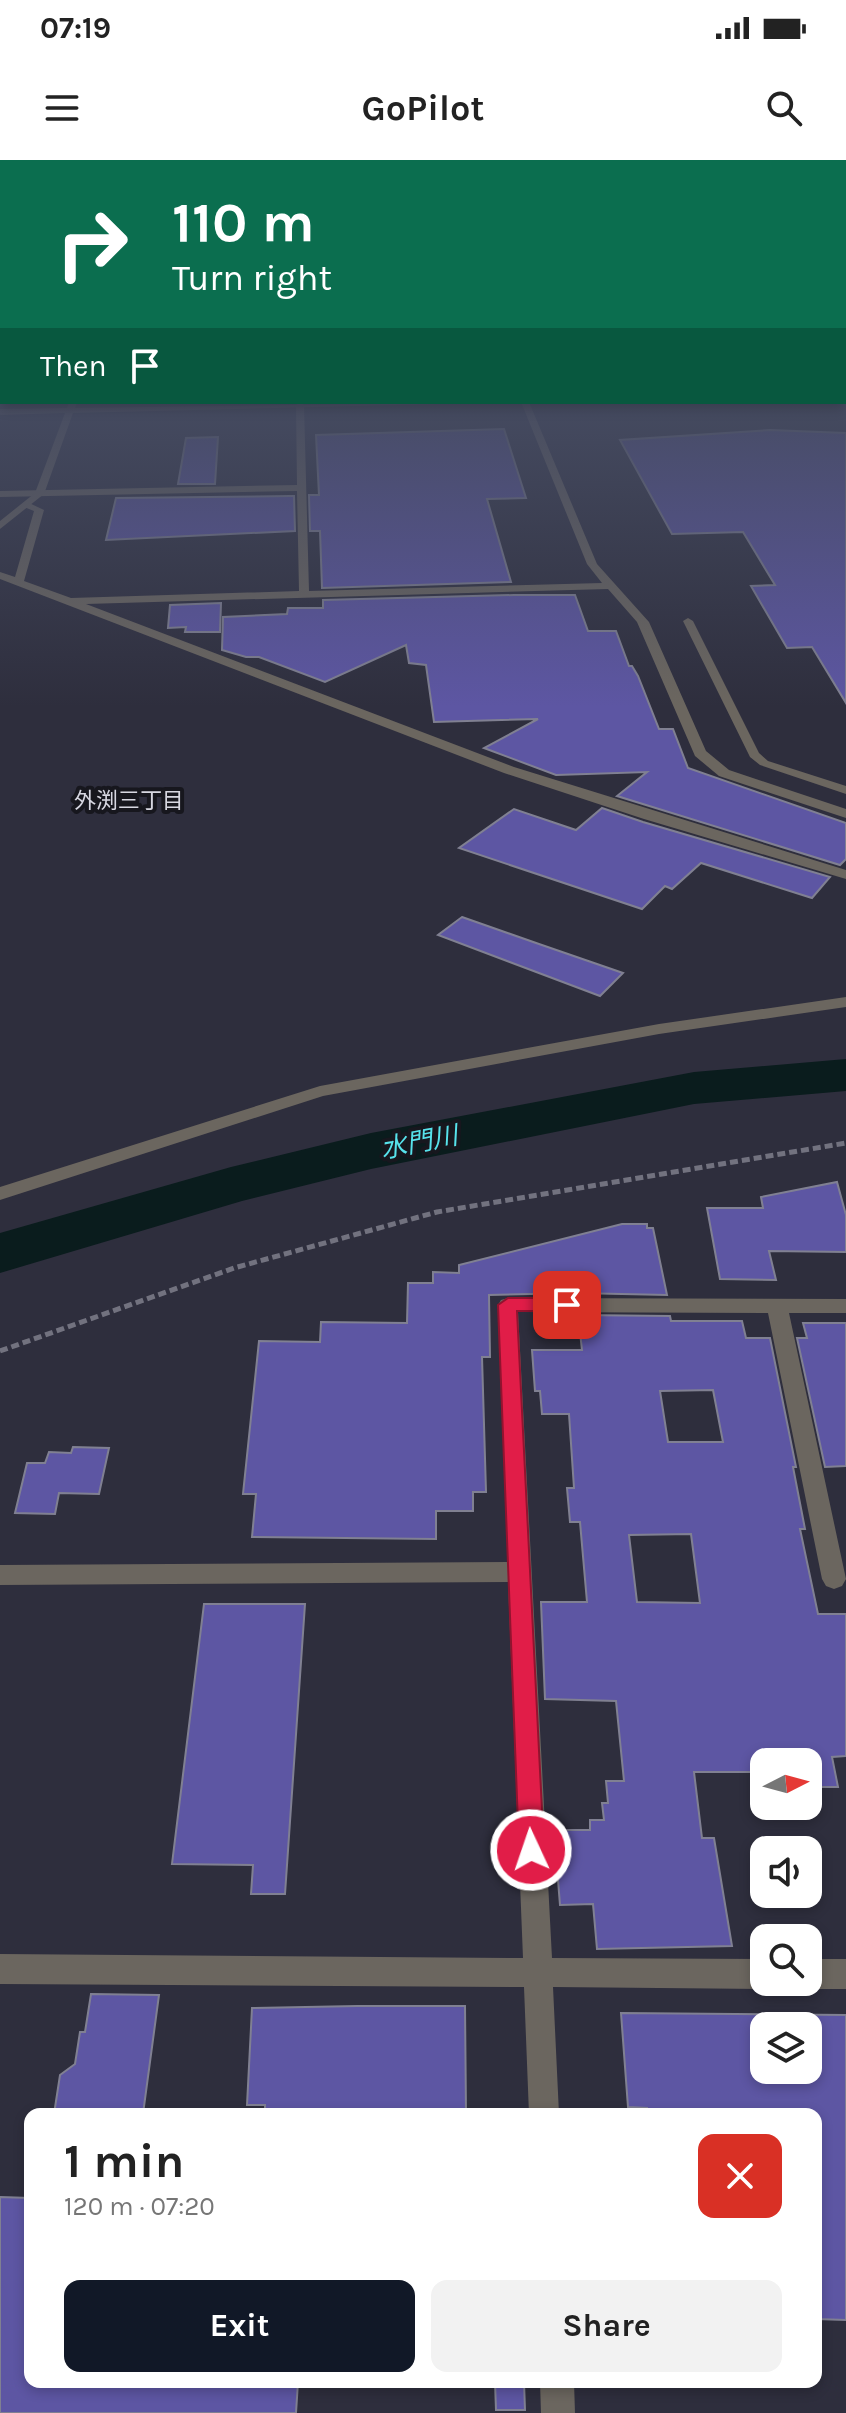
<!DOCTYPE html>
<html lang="en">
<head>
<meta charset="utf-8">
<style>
  :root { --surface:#fff; --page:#f2f2f2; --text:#222; --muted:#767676; --accent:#111827 }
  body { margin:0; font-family:Karla,"Noto Sans JP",sans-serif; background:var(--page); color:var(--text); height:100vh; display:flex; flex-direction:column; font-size:30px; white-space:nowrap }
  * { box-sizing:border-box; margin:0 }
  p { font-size:26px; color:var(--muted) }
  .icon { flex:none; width:44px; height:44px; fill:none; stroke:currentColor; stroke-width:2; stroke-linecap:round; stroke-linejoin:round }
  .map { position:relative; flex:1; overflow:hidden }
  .panel { position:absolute; left:24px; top:1948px; width:798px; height:280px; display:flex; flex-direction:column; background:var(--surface); border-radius:16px; box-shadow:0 4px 12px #0003 }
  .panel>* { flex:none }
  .top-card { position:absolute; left:0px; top:0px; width:846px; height:244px; box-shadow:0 4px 12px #0003; background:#0b6e4f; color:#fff; overflow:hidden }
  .needle { width:52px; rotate:84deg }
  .fabs { position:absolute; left:750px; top:1588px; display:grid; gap:16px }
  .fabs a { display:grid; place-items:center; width:72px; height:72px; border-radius:16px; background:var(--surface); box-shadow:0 4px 12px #0003; font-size:40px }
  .pin { position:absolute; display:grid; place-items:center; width:68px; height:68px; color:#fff; margin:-34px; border-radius:16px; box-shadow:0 4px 12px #0006 }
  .me { position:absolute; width:88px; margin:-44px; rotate:357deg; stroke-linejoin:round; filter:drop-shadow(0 0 6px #0008) }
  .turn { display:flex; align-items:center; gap:28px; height:168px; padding:0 40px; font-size:36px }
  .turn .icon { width:104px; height:104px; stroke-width:2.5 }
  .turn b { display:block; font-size:56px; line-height:68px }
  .then { display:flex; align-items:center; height:76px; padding:0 40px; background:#0003; gap:16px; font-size:30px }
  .round { display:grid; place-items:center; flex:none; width:84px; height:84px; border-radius:16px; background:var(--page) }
  .overview { display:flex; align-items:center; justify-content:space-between; height:136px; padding:0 40px }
  h1 { font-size:48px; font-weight:700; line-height:60px }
  .primary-button { display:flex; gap:16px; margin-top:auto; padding:16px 40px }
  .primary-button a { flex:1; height:92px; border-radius:16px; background:var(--accent); color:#fff; font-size:32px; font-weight:700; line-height:92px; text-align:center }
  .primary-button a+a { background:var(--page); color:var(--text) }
  .status { display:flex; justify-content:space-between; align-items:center; height:56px; padding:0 40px; background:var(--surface); direction:ltr }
  .status svg { height:22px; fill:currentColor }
  header { display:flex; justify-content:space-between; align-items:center; height:104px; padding:0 40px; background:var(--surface); font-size:36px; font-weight:700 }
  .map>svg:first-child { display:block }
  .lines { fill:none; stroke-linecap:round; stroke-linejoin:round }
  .river { fill:#0a1c1d; fill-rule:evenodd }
  .building { fill:#5d56a3; stroke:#808092; stroke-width:2; fill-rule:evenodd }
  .path { stroke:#72727f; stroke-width:5; stroke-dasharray:8 4; stroke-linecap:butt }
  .service { fill:#6b665f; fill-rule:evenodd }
  .minor { fill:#6b665f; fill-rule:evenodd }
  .tertiary { fill:#6b665f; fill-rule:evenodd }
  .route { fill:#e11d48; stroke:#92132f; stroke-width:2 }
  .labels { text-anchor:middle; stroke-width:8; stroke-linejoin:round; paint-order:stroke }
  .far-neighbourhood-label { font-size:22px; fill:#d7d7e1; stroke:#17171e }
  .water-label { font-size:26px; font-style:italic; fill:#57e3ec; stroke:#17171e }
</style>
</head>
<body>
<div class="status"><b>07:19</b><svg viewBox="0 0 49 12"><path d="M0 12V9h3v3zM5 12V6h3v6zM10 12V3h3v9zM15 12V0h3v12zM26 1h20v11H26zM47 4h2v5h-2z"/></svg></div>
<header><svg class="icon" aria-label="menu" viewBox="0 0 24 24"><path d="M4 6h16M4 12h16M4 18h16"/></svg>GoPilot<svg class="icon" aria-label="search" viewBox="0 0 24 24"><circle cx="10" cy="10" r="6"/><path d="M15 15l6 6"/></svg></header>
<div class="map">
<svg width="846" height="2253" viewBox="0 0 846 2253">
  <rect width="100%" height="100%" fill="#2e2e3d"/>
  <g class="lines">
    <polygon class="river" points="846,899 846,931 694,944 371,1009 242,1041 0,1113 0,1073 231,1007 371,973 694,912"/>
  </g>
  <g class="building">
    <polygon points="504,269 526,338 487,339 511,422 322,428 320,371 310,371 309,335 319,335 316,275"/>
    <polygon points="770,270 846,273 846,543 812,487 787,488 751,426 775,425 743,372 672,374 620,280"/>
    <polygon points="218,277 215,324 178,324 186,278"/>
    <polygon points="290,336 294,336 295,371 106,380 116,338"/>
    <polygon points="514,435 575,435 588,471 616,471 629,506 632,506 638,516 659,569 673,569 688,608 846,663 846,699 840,705 617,636 647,612 556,615 484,588 538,559 434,562 426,505 409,503 406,485 325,522 259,497 246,497 222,490 223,457 287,454 288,448 323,448 323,440"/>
    <polygon points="221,443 220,472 185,472 186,467 168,468 170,445"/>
    <polygon points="602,648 643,662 830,717 812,738 701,703 672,729 665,726 642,749 459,688 514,649 576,670"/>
    <polygon points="462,757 539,784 623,813 600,836 438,775"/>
    <polygon points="837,1022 846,1055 846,1092 769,1091 776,1120 720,1119 707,1048 763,1048 761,1037"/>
    <polygon points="622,1064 647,1064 647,1068 653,1068 667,1135 576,1133 489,1135 490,1197 482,1197 486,1332 473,1332 473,1351 436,1351 436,1379 252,1377 256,1334 243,1334 259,1181 320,1182 321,1162 407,1163 408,1123 433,1123 433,1112 459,1113 459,1105"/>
    <path d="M578,1155L670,1156L671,1161H742L746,1178H770L796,1307H793L805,1369H800L818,1454H846V1596L832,1597L838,1627H808V1602H764V1627H755L752,1612H694L702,1678H714L732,1786L597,1789L593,1744L560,1745L554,1670H590V1660H604L602,1643H608L606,1621H624L616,1541L545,1539L541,1442H587L580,1362H570L567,1328H574L569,1254H542L540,1231H535L532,1190H582ZM713,1230L723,1282H668L660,1231ZM691,1374L700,1443L637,1442L629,1375Z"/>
    <polygon points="803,1163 846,1163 846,1306 825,1307 797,1178 807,1178"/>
    <polygon points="73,1287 109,1288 99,1334 59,1333 55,1354 15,1353 27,1303 45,1303 49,1292 71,1293"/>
    <polygon points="204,1444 305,1444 285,1734 251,1734 253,1705 172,1704"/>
    <polygon points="91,1834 159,1835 143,1954 54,1954 60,1915 75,1904 80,1872 85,1872"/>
    <polygon points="357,1846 465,1846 466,1954 265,1954 265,1945 247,1945 252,1848"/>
    <path d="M621,1853L846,1855V2160L816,2159V1954H647V1948L628,1947ZM764,1866H808V1910H764Z"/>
    <polygon points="0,2037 30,2038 30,2222 298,2222 296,2253 0,2253"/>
    <polygon points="495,2222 524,2222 525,2250 496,2250"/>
  </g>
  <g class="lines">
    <polyline class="path" points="0,1191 234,1108 437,1052 846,983"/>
    <polygon class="service" points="688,458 693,461 759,593 768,601 846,626 846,634 760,605 750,597 683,461"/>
    <g class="minor">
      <polygon points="300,242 304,245 309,431 602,423 587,404 521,242 529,242 597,404 649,462 706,591 729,610 846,649 846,658 719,616 695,596 637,462 608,429 86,444 514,607 846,710 846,719 644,659 504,613 0,419 0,412 15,417 34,351 24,347 27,342 44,350 24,421 71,438 299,431 297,331 0,337 0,331 297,325 296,245"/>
      <polygon points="846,837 846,847 659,874 323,936 0,1040 0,1027 320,926 659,864"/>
      <polygon points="508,1138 846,1139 846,1153 789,1153 846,1419 842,1426 834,1429 826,1426 822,1419 768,1153 518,1152 552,1798 764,1799 764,1822 775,1822 774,1824 764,1829 553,1827 559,1954 529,1954 524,1827 0,1824 0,1794 523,1798 508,1422 0,1425 0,1405 508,1402 498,1145 501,1140"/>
      <polygon points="808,1799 846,1799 846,1829 808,1829 798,1824 797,1822 808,1822"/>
      <polygon points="540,2222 574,2222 575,2253 541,2253"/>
    </g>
    <g class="tertiary">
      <rect x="844" y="236" width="2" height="4"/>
      <polygon points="69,242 77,242 75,248 524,242 73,253 44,334 0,369 0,361 35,333 65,253 0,255 0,249 67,248"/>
      <polygon points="527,242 644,242 640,244"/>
    </g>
  </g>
  <linearGradient id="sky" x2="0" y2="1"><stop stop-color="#191922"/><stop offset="0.42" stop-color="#464c62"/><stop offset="1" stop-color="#464c62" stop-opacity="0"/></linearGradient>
  <rect width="846" height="547" fill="url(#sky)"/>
  <polygon class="route" points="508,1138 567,1138 577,1145 567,1151 517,1151 544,1690 540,1699 531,1702 523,1699 519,1690 498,1145"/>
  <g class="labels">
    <g class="far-neighbourhood-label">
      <text x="129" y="648">外渕三丁目</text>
    </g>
    <g class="water-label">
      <text transform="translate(419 982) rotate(-11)" y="9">水門川</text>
    </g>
  </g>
</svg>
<div class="fabs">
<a><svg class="needle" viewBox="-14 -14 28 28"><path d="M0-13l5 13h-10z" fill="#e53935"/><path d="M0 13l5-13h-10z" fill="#767676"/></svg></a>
<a><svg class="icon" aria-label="sound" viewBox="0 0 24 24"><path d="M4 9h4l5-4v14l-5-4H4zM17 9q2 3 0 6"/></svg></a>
<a><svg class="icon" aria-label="search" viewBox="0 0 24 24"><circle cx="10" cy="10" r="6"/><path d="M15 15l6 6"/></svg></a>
<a><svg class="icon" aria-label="layers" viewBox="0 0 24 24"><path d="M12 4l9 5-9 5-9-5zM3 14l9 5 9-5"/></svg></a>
</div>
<div class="pin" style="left:567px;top:1145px;background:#d93025"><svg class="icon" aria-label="arrive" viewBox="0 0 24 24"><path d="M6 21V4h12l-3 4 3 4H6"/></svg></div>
<svg class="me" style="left:531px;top:1690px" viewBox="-20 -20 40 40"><circle r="17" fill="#e11d48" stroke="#fff" stroke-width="3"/><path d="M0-11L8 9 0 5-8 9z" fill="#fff"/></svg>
<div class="top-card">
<div class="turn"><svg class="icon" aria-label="right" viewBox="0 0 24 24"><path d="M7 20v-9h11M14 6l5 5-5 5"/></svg><div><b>110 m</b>Turn right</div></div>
<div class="then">Then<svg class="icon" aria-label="arrive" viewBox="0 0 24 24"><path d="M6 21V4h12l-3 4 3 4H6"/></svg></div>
</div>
<section class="panel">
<div class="overview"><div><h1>1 min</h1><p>120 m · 07:20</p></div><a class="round" style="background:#d93025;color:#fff"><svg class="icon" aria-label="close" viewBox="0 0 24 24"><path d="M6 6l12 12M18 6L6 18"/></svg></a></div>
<div class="primary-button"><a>Exit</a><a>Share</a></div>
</section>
</div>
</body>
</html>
